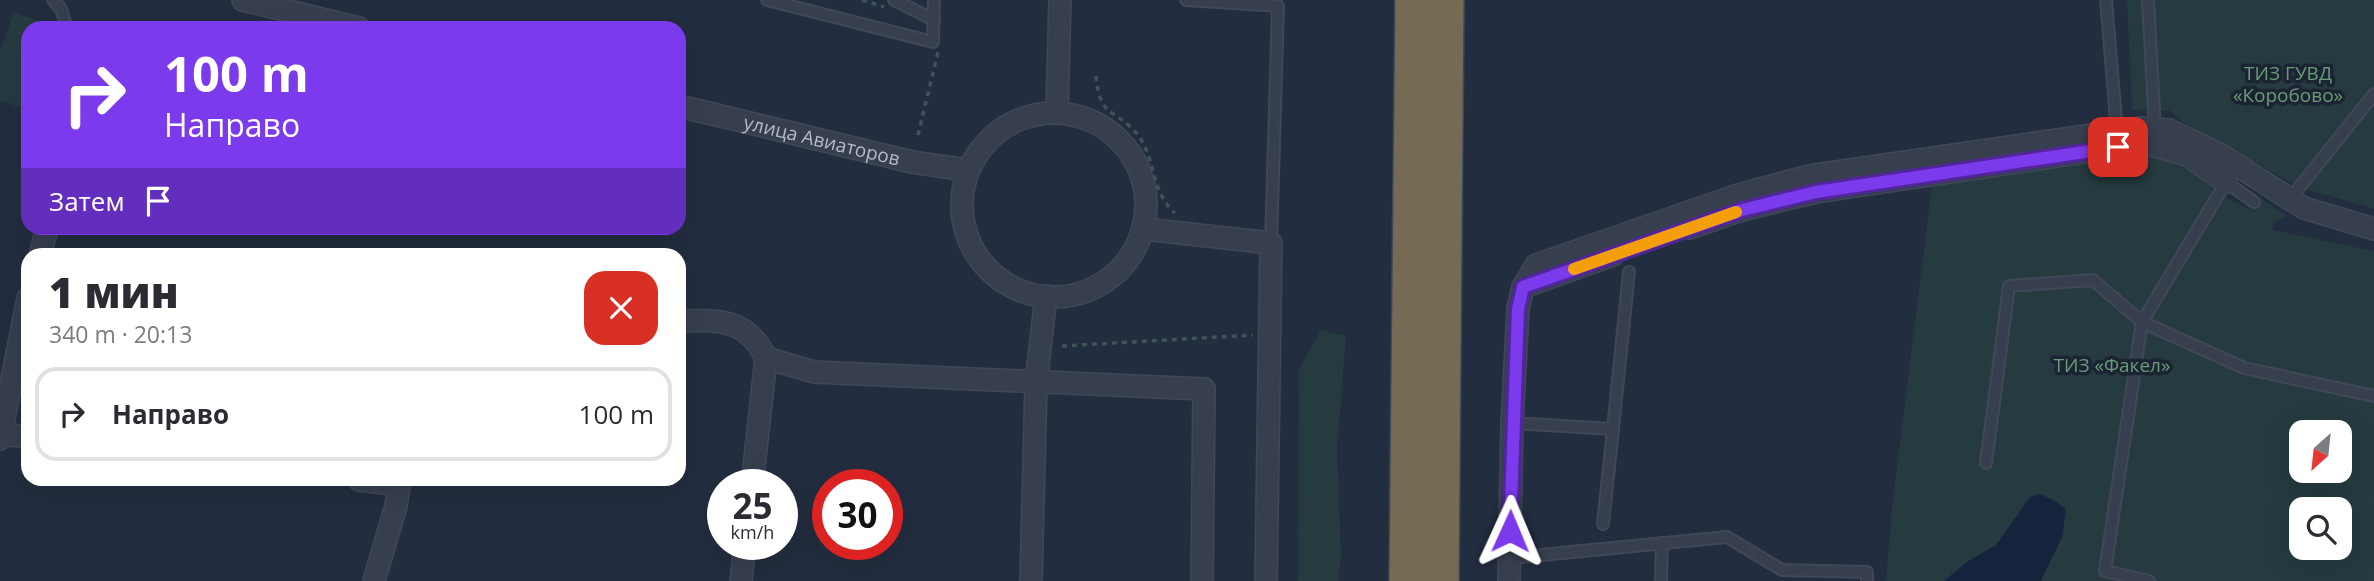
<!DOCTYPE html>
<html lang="ru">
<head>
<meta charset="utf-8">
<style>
  :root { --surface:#fff; --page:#f2f2f3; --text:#2b2b33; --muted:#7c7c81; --line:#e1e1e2 }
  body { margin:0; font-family:"Open Sans",sans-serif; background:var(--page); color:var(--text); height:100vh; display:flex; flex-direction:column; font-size:26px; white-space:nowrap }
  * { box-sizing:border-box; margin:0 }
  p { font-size:23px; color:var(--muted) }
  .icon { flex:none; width:38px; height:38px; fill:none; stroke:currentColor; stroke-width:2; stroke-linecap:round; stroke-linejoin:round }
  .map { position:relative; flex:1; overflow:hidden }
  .side { position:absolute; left:21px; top:248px; width:665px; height:238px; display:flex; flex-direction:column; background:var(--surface); border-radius:21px; box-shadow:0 7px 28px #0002 }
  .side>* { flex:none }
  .guide { position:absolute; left:21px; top:21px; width:665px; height:214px; border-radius:21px; box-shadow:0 7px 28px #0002; background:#7c3aed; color:#fff; overflow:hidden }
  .needle { width:46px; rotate:207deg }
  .tools { position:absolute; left:2289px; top:420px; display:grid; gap:14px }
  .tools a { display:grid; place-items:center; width:63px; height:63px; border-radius:14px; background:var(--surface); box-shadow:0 7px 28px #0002; font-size:35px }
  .speed { position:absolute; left:707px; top:469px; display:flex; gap:14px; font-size:35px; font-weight:700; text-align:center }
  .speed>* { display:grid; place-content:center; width:91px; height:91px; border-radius:50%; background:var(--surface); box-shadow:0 7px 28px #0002; line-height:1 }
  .speed small { font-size:18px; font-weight:400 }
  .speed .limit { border:10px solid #d22; background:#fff; color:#111 }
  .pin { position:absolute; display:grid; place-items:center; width:60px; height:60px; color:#fff; margin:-30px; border-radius:14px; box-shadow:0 4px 10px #0006 }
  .me { position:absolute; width:77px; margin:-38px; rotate:1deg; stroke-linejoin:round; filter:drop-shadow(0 0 5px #0008) }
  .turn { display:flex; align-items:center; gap:24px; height:147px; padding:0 28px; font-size:32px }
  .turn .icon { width:91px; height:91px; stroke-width:2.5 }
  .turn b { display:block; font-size:49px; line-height:60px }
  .then { display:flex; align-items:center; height:66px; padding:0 28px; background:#0003; gap:14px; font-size:26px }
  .round { display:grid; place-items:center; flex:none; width:74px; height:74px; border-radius:21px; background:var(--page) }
  .headline { display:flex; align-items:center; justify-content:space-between; height:119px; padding:0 28px }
  h1 { font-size:42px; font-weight:800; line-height:52px }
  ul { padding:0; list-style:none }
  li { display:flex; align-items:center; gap:21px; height:94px; margin:0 14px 10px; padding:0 14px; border:4px solid var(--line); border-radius:21px }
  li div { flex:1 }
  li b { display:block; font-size:26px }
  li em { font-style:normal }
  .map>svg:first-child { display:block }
  .green { fill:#253b40; fill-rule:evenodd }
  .water { fill:#15233d }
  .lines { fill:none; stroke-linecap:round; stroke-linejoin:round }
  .lane-casing { stroke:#404858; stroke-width:14 }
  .street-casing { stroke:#404858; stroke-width:24 }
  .highway-casing { stroke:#3f4757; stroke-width:40 }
  .path { stroke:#3e5458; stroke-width:3.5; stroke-dasharray:5 5; stroke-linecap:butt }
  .lane { stroke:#373f4f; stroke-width:10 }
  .street { stroke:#373f4f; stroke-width:21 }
  .highway { stroke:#756a53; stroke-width:37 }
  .route-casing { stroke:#51269a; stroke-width:18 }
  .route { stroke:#7c3aed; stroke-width:12 }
  .slow { stroke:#f59e0b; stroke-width:12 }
  .labels { text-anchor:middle; stroke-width:7; stroke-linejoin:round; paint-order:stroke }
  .park-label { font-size:19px; fill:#689c77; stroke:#1c2434 }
  .street-label { font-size:19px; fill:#b3baca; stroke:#1c2434 }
</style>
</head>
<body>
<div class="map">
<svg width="2374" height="581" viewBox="0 0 2374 581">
  <rect width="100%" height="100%" fill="#222d3f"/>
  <g class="green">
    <polygon points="2127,0 2374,0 2374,209 2300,187 2183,123 2169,110 2132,110"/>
    <polygon points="14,12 51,25 50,28 28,28 28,91 22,108 0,101 0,52"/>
    <path d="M2138,151L2184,160L2215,182L2211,189L2250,210L2257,196L2287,216L2274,222L2272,230L2374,251V581H1886L1892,509L1932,184ZM2301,432H2340V471H2301ZM2301,509H2340V548H2301Z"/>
    <polygon points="1321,330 1346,336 1337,448 1341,557 1338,581 1298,581 1299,369"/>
  </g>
  <polygon class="water" points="2040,494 2057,502 2066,510 2062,537 2041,581 1944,581 1967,562 1996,545 2030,497"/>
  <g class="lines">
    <g class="lane-casing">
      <g id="lane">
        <polyline points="53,0 61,9 67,28"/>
        <polyline points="767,0 933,42 934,0"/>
        <polyline points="894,0 934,20"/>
        <polyline points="1186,0 1278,6 1271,243"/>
        <polyline points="2106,0 2117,131"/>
        <polyline points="2148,0 2155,129"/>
        <polyline points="2289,200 2374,94"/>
        <polyline points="1512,423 1613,429 1629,272"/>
        <polyline points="1986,463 2009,286 2093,280 2142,322 2244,368 2374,396"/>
        <polyline points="1603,524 1613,429"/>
        <polyline points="1510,558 1727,537 1782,570 1867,572 1867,581"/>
        <polyline points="1661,581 1662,543"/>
        <polyline points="2149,581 2105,571 2142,322 2226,182 2254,202"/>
      </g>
    </g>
    <g class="street-casing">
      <g id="street">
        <polyline points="243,0 359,28"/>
        <path id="s1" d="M679,106L912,162L967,170"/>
        <polyline points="1057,111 1060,0"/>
        <circle cx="1054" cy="205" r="92"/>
        <polyline points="1690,228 1742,210 1816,192 2145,143 2187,155 2226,182"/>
        <polyline points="1144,229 1271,243 1266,581"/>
        <polyline points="40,256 47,228"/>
        <polyline points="1523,287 1613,255"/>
        <path d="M679,321C718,320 747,318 766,358"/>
        <polyline points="1,434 28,437"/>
        <polyline points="0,439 28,298"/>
        <polyline points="359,480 399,485"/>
        <polyline points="752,485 766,358 814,372 1204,389 1202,581"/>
        <polyline points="374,581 396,506 400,480"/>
        <polyline points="741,581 745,544"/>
        <polyline points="1031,581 1036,383 1046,296"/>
        <polyline points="1509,581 1512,423 1518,309 1523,287 1536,265 1738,195 1809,176 2140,128 2169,130 2221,155 2304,208 2374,229"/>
      </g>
    </g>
    <g class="highway-casing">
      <g id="highway">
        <polyline points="1408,581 1414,0"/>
        <polyline points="1440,581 1445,0"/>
      </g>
    </g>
    <g class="path">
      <polyline points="862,0 884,7"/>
      <path d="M1096,76C1100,120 1115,107 1138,135C1156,159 1151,193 1175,213"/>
      <polyline points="918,135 938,52"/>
      <polyline points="1062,346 1253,335"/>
    </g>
    <use href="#lane" class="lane"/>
    <use href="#street" class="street"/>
    <use href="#highway" class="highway"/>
  </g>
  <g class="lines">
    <g class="route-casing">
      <polyline id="route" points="1510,531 1518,309 1523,287 1742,210 1816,192 2118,147"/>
    </g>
    <use href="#route" class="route"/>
    <polyline class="slow" points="1574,269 1736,212"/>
  </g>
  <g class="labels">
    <g class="park-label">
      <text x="2288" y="80">ТИЗ ГУВД<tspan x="2288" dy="22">«Коробово»</tspan></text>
      <text x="2112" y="372">ТИЗ «Факел»</text>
    </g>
    <g class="street-label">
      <text dy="7" stroke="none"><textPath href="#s1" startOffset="147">улица Авиаторов</textPath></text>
    </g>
  </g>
</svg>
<div class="tools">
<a><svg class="needle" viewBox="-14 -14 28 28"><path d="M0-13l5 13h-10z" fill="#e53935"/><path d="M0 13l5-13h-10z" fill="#7c7c81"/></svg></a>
<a><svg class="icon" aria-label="search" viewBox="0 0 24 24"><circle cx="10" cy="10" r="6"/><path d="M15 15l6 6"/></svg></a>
</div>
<div class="speed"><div>25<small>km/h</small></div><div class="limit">30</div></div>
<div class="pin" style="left:2118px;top:147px;background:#d93025"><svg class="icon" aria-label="arrive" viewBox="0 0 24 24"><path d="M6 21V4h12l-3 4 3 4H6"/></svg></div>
<svg class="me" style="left:1510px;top:531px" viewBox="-20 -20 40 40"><path d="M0-17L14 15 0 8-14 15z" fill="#7c3aed" stroke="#fff" stroke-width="4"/></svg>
<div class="guide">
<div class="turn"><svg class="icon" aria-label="right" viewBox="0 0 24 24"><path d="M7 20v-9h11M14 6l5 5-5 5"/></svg><div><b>100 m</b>Направо</div></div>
<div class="then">Затем<svg class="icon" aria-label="arrive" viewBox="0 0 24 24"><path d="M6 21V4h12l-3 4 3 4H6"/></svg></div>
</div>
<section class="side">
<div class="headline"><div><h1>1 мин</h1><p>340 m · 20:13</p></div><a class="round" style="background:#d93025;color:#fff"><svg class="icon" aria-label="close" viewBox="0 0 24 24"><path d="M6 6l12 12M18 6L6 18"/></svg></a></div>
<ul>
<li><svg class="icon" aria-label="right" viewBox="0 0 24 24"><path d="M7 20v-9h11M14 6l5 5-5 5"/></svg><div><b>Направо</b></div><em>100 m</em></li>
</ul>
</section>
</div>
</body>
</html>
